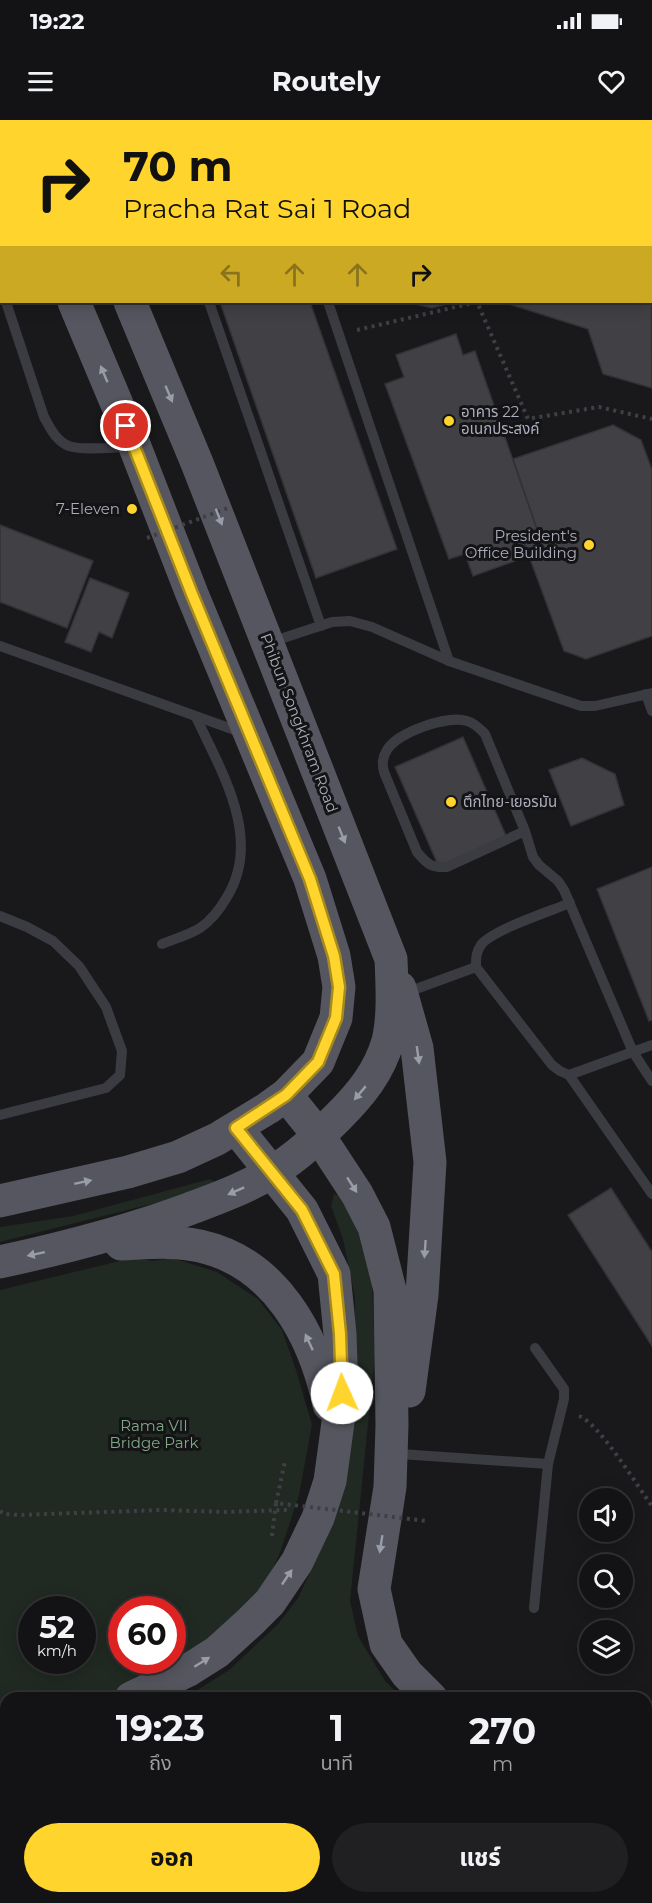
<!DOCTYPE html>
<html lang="th">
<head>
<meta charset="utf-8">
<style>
  :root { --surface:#131214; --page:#202022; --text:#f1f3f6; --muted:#9d9ea0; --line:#323234; --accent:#ffd42c }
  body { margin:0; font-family:Montserrat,"Noto Sans Thai",sans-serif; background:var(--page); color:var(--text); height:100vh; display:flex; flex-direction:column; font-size:22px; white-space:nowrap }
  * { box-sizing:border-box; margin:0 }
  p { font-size:20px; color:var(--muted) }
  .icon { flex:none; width:33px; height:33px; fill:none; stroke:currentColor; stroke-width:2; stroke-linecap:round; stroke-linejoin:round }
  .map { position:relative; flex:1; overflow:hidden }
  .panel { position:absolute; left:0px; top:1572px; width:652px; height:212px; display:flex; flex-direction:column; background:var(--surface); border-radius:18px 18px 0 0; box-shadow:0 3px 15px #0003,0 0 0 2px var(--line) }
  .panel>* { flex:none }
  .banner { position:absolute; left:0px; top:0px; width:652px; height:183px; box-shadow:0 3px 15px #0003,0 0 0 2px var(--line); background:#ffd42c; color:#111; overflow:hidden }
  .buttons { position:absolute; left:579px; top:1368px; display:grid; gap:12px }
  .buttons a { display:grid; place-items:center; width:54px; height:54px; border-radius:50%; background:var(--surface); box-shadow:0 3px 15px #0003,0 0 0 2px var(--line); font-size:30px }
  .speed { position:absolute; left:18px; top:1476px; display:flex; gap:12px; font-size:30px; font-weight:700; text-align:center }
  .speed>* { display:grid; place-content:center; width:78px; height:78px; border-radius:50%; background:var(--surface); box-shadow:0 3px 15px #0003,0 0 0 2px var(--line); line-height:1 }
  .speed small { font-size:15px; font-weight:400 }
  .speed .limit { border:9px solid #d22; background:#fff; color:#111 }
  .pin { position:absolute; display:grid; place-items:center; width:51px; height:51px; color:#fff; margin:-26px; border:3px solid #fff; border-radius:50%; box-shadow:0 2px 6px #0007 }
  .me { position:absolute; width:66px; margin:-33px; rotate:358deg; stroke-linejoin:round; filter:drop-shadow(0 0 4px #0008) }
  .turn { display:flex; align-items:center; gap:21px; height:126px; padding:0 24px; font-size:27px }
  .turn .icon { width:78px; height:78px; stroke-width:2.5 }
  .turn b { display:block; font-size:42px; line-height:51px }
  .lanes { display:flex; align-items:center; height:57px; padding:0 24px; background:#0003; justify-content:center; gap:30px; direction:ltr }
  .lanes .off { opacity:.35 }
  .eta { display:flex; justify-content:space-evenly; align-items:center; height:102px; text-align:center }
  .eta b { font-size:36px; font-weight:700; line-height:42px }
  .button { display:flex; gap:12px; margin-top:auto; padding:12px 24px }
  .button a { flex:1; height:69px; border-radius:36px; background:var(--accent); color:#111; font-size:24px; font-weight:700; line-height:69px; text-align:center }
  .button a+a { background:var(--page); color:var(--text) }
  .status { display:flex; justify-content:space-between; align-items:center; height:42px; padding:0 30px; background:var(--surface); direction:ltr }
  .status svg { height:16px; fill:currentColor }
  header { display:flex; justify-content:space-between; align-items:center; height:78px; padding:0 24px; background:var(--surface); font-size:27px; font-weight:700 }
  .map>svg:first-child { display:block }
  .green { fill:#202922; fill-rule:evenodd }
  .building { fill:#404045; stroke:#333237; stroke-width:1.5 }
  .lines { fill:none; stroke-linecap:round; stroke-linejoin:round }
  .path { stroke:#3f4047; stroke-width:4; stroke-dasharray:3 4.5; stroke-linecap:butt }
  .service { stroke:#3b3b42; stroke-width:10 }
  .primary { stroke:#55565f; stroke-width:33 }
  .path-bridge { stroke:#3f4047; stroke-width:4; stroke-dasharray:3 4.5; stroke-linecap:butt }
  .oneway { fill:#999ca9 }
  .route-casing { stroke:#a68a1d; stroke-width:15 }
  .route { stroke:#ffd42c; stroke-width:10 }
  .poi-dot { fill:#ffd42c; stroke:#141316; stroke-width:2 }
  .labels { text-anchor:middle; stroke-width:6; stroke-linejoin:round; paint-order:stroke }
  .poi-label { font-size:15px; fill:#aaadbb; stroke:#141316; text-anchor:start }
  .street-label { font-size:15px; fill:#aaadbb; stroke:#141316 }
  .park-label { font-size:15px; fill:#7fa887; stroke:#141316 }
</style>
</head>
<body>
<div class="status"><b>19:22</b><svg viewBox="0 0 49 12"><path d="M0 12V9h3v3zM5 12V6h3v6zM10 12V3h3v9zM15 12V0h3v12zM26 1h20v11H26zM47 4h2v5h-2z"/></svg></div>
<header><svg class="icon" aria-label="menu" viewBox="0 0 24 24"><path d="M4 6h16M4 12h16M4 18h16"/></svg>Routely<svg class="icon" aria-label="heart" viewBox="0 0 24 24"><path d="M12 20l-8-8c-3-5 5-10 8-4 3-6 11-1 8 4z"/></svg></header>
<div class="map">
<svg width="652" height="1783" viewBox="0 0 652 1783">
  <rect width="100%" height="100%" fill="#19181b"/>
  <g class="green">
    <polygon points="210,1059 215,1062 211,1069 0,1122 0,1107 73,1096"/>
    <polygon points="334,1074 341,1075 352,1088 372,1165 375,1236 350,1481 358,1516 385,1561 403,1578 185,1578 229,1550 278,1504 298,1478 333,1404 354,1277 355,1177 343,1119 331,1086"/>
    <path d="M136,1137L152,1141L172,1138L217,1152L258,1179L282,1210L297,1253L312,1305L299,1375L280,1433L261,1474L226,1514L151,1560L106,1578H6V1595L0,1596V1170ZM32,1490H82V1540H32ZM122,1490H172V1540H122Z"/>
    <polygon points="0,1736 6,1738 6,1778 86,1778 92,1783 0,1783"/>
    <polygon points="137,1778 325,1778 318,1783 142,1783"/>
    <polygon points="427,1778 574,1778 571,1783 427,1783"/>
  </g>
  <g class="building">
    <polygon points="651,149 652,268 603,254 588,209 503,182 651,182"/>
    <polygon points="220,182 310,182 397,429 316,458"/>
    <polygon points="407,182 454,182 432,188"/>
    <polygon points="456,214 463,235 475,231 537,409 521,414 529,436 473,456 465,434 449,439 385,264 404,257 396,235"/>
    <polygon points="613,305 641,320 652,350 652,516 586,539 564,531 529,436 521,414 537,409 513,339"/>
    <polygon points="0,405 93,441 67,508 0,482"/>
    <polygon points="90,458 129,473 112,518 99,512 91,532 65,522"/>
    <polygon points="463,617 507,718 439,747 395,647"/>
    <polygon points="582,638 615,654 624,685 571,706 549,650"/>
    <polygon points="652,747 652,900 649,901 597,769"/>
    <polygon points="611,1068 652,1132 652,1226 568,1095"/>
  </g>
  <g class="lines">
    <g class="path">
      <polyline points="357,210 477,182 528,299 599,287 652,299"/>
      <path d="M579,1296C600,1304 637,1366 652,1386"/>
      <polyline points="276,1383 285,1341"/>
      <polyline points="0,1391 4,1394 19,1395 162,1390 224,1392 287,1390"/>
      <polyline points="418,1783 418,1778"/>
    </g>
    <g class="service">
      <polyline points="0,164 2,169"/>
      <path d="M6,182L44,297C50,308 56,321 69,326C81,331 117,327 132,327"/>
      <polyline points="209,182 321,506"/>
      <polyline points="328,182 449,541"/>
      <polyline points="271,522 332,502 350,501 372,507 449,541 581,586 595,586 652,573"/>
      <polyline points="0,526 243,613"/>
      <polyline points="646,574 652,591"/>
      <path d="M525,711L447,747C431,748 427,744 417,732L384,652C382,644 382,638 387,630C398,612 447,595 467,601C475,603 480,609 485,614L525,711L533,737L539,745L558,761L564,770L633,932L652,961"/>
      <path d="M570,783C551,791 492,810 481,825C476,832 476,838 476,847L552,945L560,951L569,955L652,925"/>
      <polyline points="0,796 27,807 53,821 79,846 106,887 122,931 120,955 106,968 0,995"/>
      <path d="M162,824C174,819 189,815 200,808C212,800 220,789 227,777C263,718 221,651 196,597"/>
      <polyline points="405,873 476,847"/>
      <polyline points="569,955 652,1074"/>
      <polyline points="400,1334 548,1344"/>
      <polyline points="534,1488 548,1344 564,1279 564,1269 535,1228"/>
      <polyline points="628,1778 652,1778"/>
      <polyline points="608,1783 611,1780 627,1778"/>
    </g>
    <g class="primary">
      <polyline points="54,0 54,2"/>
      <polyline points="0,8 2,11"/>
      <polyline points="400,868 417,928 430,1042 422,1175 409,1271"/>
      <polyline points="286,975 319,1016 357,1074 374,1107 390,1170 392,1305 390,1367 374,1469 386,1524 407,1554 431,1578"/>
      <polyline points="0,1081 128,1052 178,1037 217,1019 268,988 286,975 318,942 336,898 339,867 334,836 310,759 192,474 135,327 74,182"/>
      <path d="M121,1124C147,1123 175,1120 200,1126C276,1143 314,1215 329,1285"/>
      <path d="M0,1142C64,1128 127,1112 189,1089C218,1078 246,1068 272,1052C297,1037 318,1017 339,996C361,974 379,952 388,921C394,896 392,864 391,839L197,343L130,182"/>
      <polyline points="131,1578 187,1551 217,1532 250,1502 270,1482 297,1442 318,1398 330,1361 342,1273 340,1214 334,1154 302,1090 236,1008"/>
      <polyline points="0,1615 6,1614"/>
      <polyline points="646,1651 652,1652"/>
      <polyline points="0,1679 6,1678"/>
      <polyline points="646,1702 652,1701"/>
      <polyline points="0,1718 6,1720"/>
      <polyline points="114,1778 120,1783"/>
      <polyline points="356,1783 362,1778"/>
    </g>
    <g class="path-bridge">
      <polyline points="147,418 228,388"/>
      <polyline points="272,1416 276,1383 427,1401"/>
    </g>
  </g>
  <defs><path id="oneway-solid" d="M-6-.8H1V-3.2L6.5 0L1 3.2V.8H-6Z" transform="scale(1.5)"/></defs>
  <g class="oneway">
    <use href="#oneway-solid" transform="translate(104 254) rotate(-113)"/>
    <use href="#oneway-solid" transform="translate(169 274) rotate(67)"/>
    <use href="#oneway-solid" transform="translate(219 397) rotate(69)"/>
    <use href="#oneway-solid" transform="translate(342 715) rotate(68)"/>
    <use href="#oneway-solid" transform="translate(418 935) rotate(82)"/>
    <use href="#oneway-solid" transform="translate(360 973) rotate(130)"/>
    <use href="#oneway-solid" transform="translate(83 1062) rotate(-12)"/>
    <use href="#oneway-solid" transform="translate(352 1065) rotate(57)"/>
    <use href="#oneway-solid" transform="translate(236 1071) rotate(156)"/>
    <use href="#oneway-solid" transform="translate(425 1129) rotate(94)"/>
    <use href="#oneway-solid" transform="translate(36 1134) rotate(168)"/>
    <use href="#oneway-solid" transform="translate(309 1222) rotate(-115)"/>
    <use href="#oneway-solid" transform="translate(381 1424) rotate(99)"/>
    <use href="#oneway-solid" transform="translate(287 1457) rotate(-56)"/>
    <use href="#oneway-solid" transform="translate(202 1542) rotate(-32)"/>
  </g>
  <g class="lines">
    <g class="route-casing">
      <polyline id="route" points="126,306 192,474 310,759 334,836 339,867 336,898 318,942 286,975 236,1008 302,1090 334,1154 340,1214 342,1273"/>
    </g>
    <use href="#route" class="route"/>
  </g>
  <g class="poi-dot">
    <circle cx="449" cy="301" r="6"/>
    <circle cx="132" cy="389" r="6"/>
    <circle cx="589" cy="425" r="6"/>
    <circle cx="451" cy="682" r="6"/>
  </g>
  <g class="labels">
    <g class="poi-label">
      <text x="461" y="297">อาคาร 22<tspan x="461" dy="17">อเนกประสงค์</tspan></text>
      <text x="120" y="394" text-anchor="end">7-Eleven</text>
      <text x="577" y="421" text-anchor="end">President's<tspan x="577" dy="17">Office Building</tspan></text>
      <text x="463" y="687">ตึกไทย-เยอรมัน</text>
    </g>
    <g class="street-label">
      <text transform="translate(299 603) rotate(69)" y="5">Phibun Songkhram Road</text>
    </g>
    <g class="park-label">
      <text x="154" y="1311">Rama VII<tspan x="154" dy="17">Bridge Park</tspan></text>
    </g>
  </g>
</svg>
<div class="buttons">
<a><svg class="icon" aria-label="sound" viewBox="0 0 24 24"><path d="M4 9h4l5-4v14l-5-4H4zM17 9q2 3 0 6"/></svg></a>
<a><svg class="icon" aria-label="search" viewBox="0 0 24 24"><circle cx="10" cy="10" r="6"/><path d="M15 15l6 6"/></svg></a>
<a><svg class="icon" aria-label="layers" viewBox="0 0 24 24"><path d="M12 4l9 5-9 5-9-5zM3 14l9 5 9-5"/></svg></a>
</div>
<div class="speed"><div>52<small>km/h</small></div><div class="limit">60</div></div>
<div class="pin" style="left:126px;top:306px;background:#d93025"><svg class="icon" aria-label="arrive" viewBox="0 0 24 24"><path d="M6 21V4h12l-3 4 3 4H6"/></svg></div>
<svg class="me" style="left:342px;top:1273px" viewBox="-20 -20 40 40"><circle r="19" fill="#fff"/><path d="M0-13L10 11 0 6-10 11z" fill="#ffd42c"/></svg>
<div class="banner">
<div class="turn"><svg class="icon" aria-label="right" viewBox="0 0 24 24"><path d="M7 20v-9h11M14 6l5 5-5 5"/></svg><div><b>70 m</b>Pracha Rat Sai 1 Road</div></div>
<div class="lanes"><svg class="icon off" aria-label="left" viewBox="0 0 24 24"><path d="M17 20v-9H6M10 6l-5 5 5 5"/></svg><svg class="icon off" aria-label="ahead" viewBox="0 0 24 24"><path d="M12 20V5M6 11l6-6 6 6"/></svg><svg class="icon off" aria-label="ahead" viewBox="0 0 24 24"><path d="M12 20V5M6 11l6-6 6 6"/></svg><svg class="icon" aria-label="right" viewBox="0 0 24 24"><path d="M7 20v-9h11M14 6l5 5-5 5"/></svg></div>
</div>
<section class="panel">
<div class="eta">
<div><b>19:23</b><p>ถึง</p></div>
<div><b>1</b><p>นาที</p></div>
<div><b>270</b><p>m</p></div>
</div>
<div class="button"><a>ออก</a><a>แชร์</a></div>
</section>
</div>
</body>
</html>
